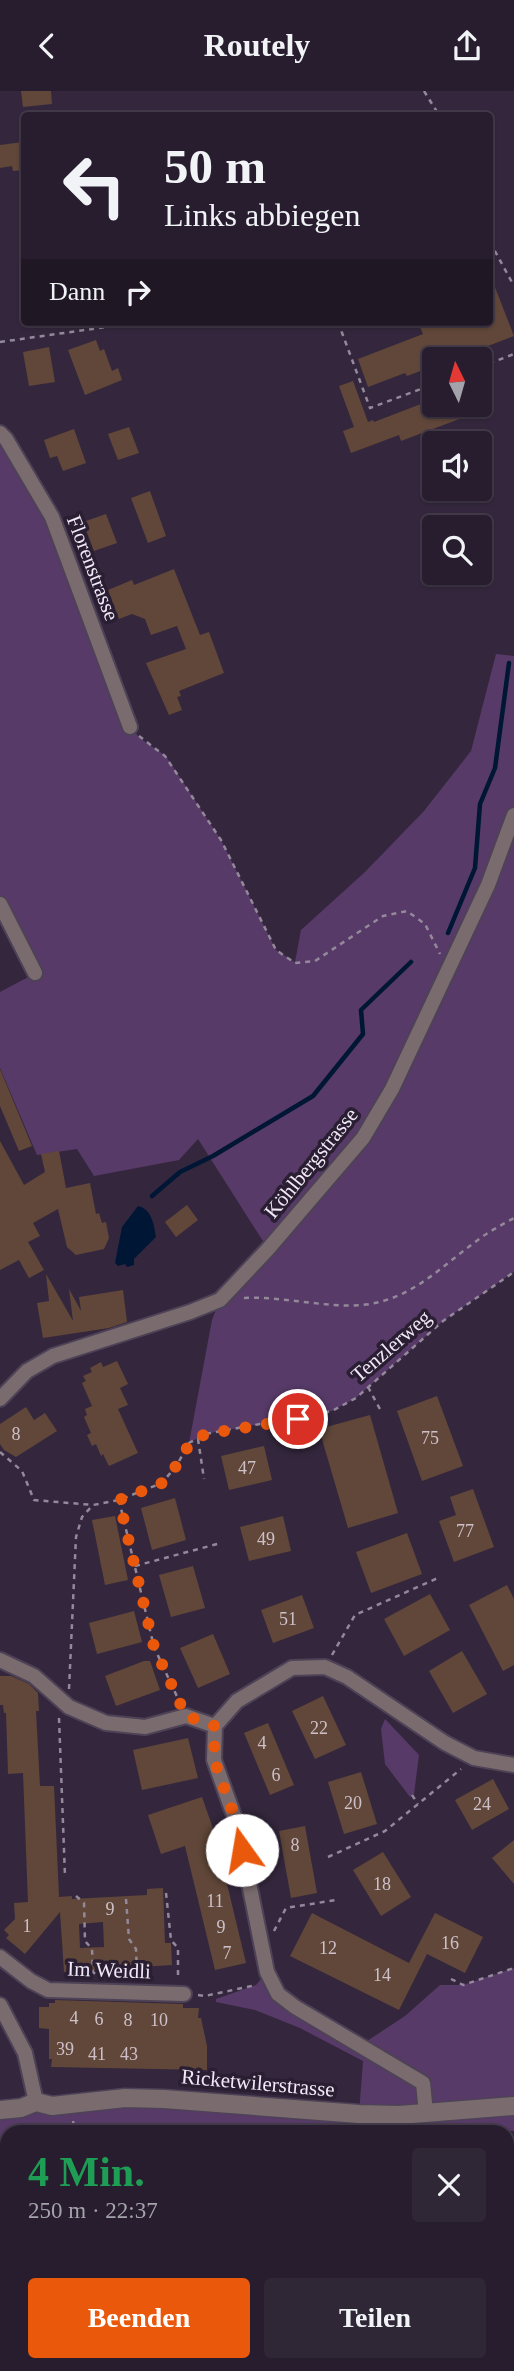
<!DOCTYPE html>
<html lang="de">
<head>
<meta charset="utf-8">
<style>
  :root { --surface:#271d2e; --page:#2f2636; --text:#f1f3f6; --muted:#a4a2aa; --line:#433b4a; --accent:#ea580c }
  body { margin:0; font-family:"Times New Roman",serif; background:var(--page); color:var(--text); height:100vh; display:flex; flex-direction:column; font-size:26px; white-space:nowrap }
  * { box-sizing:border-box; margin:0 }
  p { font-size:23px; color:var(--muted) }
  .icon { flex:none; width:38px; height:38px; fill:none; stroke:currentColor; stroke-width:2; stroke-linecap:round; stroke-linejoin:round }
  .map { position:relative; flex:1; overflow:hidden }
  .sheet { position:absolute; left:0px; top:2034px; width:514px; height:247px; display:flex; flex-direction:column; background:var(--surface); border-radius:21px 21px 0 0; box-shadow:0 2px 5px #0004,0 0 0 2px var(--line) }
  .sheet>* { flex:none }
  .banner { position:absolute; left:21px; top:21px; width:472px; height:214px; border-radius:7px; box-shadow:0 2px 5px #0004,0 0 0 2px var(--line); background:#271d2e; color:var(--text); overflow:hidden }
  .needle { width:46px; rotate:355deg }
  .buttons { position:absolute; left:422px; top:256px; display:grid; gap:14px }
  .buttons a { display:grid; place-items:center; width:70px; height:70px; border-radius:7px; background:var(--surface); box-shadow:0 2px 5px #0004,0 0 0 2px var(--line); font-size:35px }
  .pin { position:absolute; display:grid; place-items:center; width:60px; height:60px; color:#fff; margin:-30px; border:4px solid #fff; border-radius:50%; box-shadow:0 2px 7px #0007 }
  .me { position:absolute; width:77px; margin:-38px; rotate:347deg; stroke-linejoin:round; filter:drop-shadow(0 0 5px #0008) }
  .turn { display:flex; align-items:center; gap:24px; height:147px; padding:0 28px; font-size:32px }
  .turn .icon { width:91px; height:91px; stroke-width:2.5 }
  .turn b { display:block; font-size:49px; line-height:60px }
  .then { display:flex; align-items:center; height:66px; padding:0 28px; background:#0003; gap:14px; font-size:26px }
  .round { display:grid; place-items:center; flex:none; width:74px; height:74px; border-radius:7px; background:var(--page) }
  .overview { display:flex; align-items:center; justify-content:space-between; height:119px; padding:0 28px }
  h1 { font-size:42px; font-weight:800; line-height:52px; color:#1e9e55 }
  .button { display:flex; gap:14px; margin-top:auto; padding:14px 28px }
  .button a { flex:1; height:80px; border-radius:7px; background:var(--accent); color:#fff; font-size:28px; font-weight:800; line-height:80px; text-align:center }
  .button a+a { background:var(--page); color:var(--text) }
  header { display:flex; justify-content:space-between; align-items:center; height:91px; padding:0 28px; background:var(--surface); font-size:32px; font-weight:800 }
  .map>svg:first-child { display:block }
  .green { fill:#573a68 }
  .water { fill:#001635 }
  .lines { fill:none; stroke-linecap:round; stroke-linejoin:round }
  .stream { stroke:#001635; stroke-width:4.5 }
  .building { fill:#604739; fill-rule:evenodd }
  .minor-casing { stroke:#4e4257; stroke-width:18 }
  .tertiary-casing { stroke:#4e4257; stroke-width:21 }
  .path { stroke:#93899b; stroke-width:2.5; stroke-dasharray:5 5; stroke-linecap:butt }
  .minor { stroke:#7a6c6e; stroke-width:14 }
  .tertiary { stroke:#7a6c6e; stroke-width:18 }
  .route { stroke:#ea580c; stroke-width:12; stroke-dasharray:0 21.6 }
  .labels { text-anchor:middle; stroke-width:7; stroke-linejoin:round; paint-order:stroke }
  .number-label { font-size:18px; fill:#cdc0c8 }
  .street-label { font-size:21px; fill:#f1e9f7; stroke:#2a1e32 }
</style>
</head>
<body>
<header><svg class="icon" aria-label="back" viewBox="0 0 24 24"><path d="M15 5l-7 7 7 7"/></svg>Routely<svg class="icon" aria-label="share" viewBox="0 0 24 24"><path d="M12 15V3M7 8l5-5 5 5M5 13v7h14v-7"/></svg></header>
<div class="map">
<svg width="514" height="2280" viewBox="0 0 514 2280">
  <rect width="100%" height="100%" fill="#34273d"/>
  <g class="green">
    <polygon points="0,342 52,426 130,636 141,648 166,665 221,749 276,859 295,871 301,839 365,781 424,720 471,660 496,563 514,565 514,1181 443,1230 356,1307 332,1320 205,1343 189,1352 212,1229 220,1209 268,1158 198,1048 179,1069 94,1085 77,1058 37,1064 0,977 0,901 34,883 0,813"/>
    <polygon points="385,1628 419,1664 414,1703 410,1706 385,1673 381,1638"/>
    <polygon points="514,1877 514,2040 7,2040 7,2077 0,2078 0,2019 125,2007 359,2023 363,1970 300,1937 255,1919 216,1911 216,1908 256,1894 267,1881 279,1903 361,1954 405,1925 440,1894 463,1894"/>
    <polygon points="514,2092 514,2252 508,2252 508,2093"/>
    <polygon points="105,2273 317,2273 338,2280 105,2280"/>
  </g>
  <path class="water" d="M138,1115C152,1118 154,1134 156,1146L134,1168V1174L127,1176L125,1173L118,1175L115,1172L122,1136Z"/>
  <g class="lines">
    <g class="stream">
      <polyline points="448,842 475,777 480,713 495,677 509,572"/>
      <polyline points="152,1105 180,1081 213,1065 313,1005 363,943 361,919 411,871"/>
      <polyline points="98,2040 105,2040"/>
      <polyline points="0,2065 7,2064"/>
      <polyline points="514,2123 511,2135 514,2142"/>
      <polyline points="508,2162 514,2162"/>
    </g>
  </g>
  <g class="building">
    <polygon points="21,0 51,0 52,13 23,16"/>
    <polygon points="23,51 24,79 13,80 12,75 0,77 0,54"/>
    <polygon points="491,186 514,245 454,268 434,268 434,275 407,285 405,282 368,296 358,268 423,243 418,231 490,231"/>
    <polygon points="96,249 100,260 104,258 112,280 118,277 122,289 85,304 68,259"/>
    <polygon points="49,256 55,291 29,295 23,261"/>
    <polygon points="353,290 368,331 373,329 374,331 434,308 434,313 457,313 462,327 401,350 399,344 351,362 343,340 354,336 339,295"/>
    <polygon points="129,336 139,362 118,369 108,343"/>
    <polygon points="74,338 86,372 63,380 57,365 50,367 44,349"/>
    <polygon points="150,400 166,445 148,452 131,407"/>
    <polygon points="106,423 117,452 94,460 83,431"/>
    <polygon points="174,478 200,544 209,541 224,582 179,600 181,605 177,606 182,619 169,624 146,572 186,558 177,535 151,544 145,528 132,523 119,528 108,499 132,489 134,494"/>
    <polygon points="0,978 32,1055 19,1060 0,1015"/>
    <polygon points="0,1050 24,1094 45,1081 41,1063 59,1060 66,1097 90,1092 96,1123 99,1122 102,1132 106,1131 109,1147 104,1158 76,1164 67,1156 58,1118 33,1132 40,1145 28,1151 44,1179 29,1187 19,1169 0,1179"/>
    <polygon points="187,1114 198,1129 176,1146 165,1131"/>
    <polygon points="46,1183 73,1230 69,1198 81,1220 79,1206 123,1199 127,1231 109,1237 43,1247 37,1212 49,1210"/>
    <polygon points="117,1270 128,1293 120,1297 128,1314 118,1318 138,1362 109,1375 103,1363 101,1365 96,1353 92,1355 87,1344 91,1342 84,1326 87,1324 85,1318 92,1315 82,1292 86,1290 83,1285 92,1281 90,1277 101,1271 103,1276"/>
    <polygon points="437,1305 463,1375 422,1390 397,1320"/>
    <polygon points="26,1316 34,1329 45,1322 57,1340 16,1366 4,1359 0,1353 0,1333"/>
    <polygon points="370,1324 398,1422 348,1437 319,1338"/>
    <polygon points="264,1355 272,1389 229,1399 221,1365"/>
    <polygon points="473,1398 494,1456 454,1471 439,1430 456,1424 450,1406"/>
    <polygon points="175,1407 186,1449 152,1459 141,1417"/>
    <polygon points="115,1425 128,1489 105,1494 92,1429"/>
    <polygon points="283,1425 291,1460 249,1470 240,1436"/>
    <polygon points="407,1442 422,1483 371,1502 356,1461"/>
    <polygon points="193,1475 205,1517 171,1526 159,1484"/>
    <polygon points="507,1494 514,1508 514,1574 503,1580 469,1514"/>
    <polygon points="430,1503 450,1539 404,1565 384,1528"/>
    <polygon points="302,1504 314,1537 273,1552 261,1519"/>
    <polygon points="134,1520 142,1551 97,1563 89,1532"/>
    <polygon points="213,1543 230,1583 198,1597 180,1557"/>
    <polygon points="462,1560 487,1603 453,1622 429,1580"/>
    <polygon points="144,1570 150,1570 160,1599 116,1615 105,1585"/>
    <path d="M0,1585H11L29,1593L38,1602L39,1620H36L40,1695H54L59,1806L72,1805V1808L147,1804V1798L163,1797L165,1852H171L172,1874L64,1881L60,1821L25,1863L6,1847L9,1844L4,1839L15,1828L14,1812L28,1811L23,1682L8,1683L6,1622H4L3,1614H0ZM103,1831L104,1856L80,1857L79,1833Z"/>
    <polygon points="323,1605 346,1654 315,1668 292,1620"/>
    <polygon points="268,1632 294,1694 270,1704 244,1642"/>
    <polygon points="188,1647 198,1687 142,1699 133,1659"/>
    <polygon points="361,1681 377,1733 344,1743 328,1691"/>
    <polygon points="493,1688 509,1718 472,1739 455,1709"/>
    <polygon points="202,1706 215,1743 246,1872 215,1879 185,1755 161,1763 148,1724"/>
    <polygon points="305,1735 317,1802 291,1807 279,1740"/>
    <polygon points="514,1749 514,1793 492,1767"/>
    <polygon points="383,1761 411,1806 381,1825 353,1779"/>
    <polygon points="312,1822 409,1872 435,1822 483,1846 465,1882 427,1863 399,1919 290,1865"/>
    <polygon points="55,1909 183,1913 183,1917 199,1917 198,1927 201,1927 207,1955 207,1979 51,1976 52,1968 49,1968 49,1938 39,1937 39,1916 49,1916 49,1912 55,1912"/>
  </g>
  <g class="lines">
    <g class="minor-casing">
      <g id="minor">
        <polyline points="0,342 6,348 52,426 130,636"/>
        <polyline points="0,813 35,882"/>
        <polyline points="0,1308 27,1280 53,1265 190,1221 220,1209 268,1158 363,1047 392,998 488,794 514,724"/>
        <polyline points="0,1569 34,1585 69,1616 106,1632 145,1636 186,1625 215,1635"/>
        <polyline points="0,1866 31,1890 48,1899 184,1903"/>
        <polyline points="0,1914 25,1962 36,2011"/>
        <polyline points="426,2022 423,1992 295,1916 278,1903 267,1881 237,1733 214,1669 215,1635 237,1610 292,1577 325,1576 347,1586 445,1652 474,1667 514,1674"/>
      </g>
    </g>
    <g class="tertiary-casing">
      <polyline id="tertiary" points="0,2019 21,2017 36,2011 52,2015 125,2007 164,2008 359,2023 399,2024 514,2015"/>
    </g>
    <g class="path">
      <polyline points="424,0 439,24"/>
      <polyline points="490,151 514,195"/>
      <polyline points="338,231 370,317 434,293"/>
      <polyline points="0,251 106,236 213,231"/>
      <polyline points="480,276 514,263"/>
      <polyline points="139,645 165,665 221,749 276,859 295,872 315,870 383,825 407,820 425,833 440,863"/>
      <path d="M244,1207C283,1205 324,1217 362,1214C413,1209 442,1174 482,1146C492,1139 503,1133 514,1127"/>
      <polyline points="368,1296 381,1320"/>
      <polyline points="198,1348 204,1388"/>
      <polyline points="0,1361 22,1380 34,1409 93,1414"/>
      <polyline points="119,1409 154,1556 180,1612"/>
      <polyline points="135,1475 221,1452"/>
      <polyline points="332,1564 355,1524 440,1486"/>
      <polyline points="69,1598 76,1446 82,1426 93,1414 119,1409 162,1392 177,1374 189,1352 205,1343 332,1320 356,1307 443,1230 514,1181"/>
      <polyline points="59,1627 65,1785"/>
      <polyline points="412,1704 418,1713"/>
      <polyline points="328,1766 385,1740 461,1678"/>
      <polyline points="166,1802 171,1849 178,1857 178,1887"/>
      <polyline points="76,1805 84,1812 85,1850 92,1858 93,1881 97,1885"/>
      <polyline points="126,1808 129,1848 136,1858 137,1882 142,1887"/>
      <polyline points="274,1840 286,1817 336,1809"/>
      <polyline points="451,1888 463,1894 514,1877"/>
      <polyline points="198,1904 205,1905 256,1894"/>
      <polyline points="73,2030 75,2040"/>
      <polyline points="0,2194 7,2195"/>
      <polyline points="105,2273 105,2280"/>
      <polyline points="317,2273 338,2280"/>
    </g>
    <use href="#minor" class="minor"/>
    <use href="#tertiary" class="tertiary"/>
  </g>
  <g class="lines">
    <polyline class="route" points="242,1759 237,1733 214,1669 215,1635 186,1625 154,1556 119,1409 162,1392 177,1374 190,1352 205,1343 298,1328"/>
  </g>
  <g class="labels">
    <g class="number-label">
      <text x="16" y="1349">8</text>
      <text x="430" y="1353">75</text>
      <text x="247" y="1383">47</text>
      <text x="465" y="1446">77</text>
      <text x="266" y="1454">49</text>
      <text x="288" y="1534">51</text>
      <text x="319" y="1643">22</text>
      <text x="262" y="1658">4</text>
      <text x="276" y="1690">6</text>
      <text x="353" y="1718">20</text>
      <text x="482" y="1719">24</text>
      <text x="295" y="1760">8</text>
      <text x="382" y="1799">18</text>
      <text x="215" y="1816">11</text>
      <text x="110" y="1824">9</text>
      <text x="27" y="1841">1</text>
      <text x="221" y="1842">9</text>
      <text x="450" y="1858">16</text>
      <text x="328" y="1863">12</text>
      <text x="227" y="1868">7</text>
      <text x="382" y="1890">14</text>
      <text x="74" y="1933">4</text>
      <text x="99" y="1934">6</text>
      <text x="128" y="1935">8</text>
      <text x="159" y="1935">10</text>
      <text x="65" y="1964">39</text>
      <text x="97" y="1969">41</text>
      <text x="129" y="1969">43</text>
    </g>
    <g class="street-label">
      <text transform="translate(93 477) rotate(69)" y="7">Florenstrasse</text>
      <text transform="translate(311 1072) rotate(-51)" y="7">Köhlbergstrasse</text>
      <text transform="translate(391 1255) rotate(-41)" y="7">Tenzlerweg</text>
      <text transform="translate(109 1879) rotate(2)" y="7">Im Weidli</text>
      <text transform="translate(258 1992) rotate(5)" y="7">Ricketwilerstrasse</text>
    </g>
  </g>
</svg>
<div class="buttons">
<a><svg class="needle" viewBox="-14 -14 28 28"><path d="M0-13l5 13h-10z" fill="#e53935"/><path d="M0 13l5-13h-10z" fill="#a4a2aa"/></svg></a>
<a><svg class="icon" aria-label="sound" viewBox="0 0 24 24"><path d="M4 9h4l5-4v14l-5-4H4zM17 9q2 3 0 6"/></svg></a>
<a><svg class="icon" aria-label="search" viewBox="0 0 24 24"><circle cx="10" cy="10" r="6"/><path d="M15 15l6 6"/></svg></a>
</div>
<div class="pin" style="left:298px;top:1328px;background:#d93025"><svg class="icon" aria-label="arrive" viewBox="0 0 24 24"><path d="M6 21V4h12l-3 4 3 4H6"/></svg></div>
<svg class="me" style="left:242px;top:1759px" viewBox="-20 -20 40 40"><circle r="19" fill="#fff"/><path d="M0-13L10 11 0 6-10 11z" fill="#ea580c"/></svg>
<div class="banner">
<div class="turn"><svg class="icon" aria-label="left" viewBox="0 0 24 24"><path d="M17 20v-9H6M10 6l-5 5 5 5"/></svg><div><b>50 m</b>Links abbiegen</div></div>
<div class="then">Dann<svg class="icon" aria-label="right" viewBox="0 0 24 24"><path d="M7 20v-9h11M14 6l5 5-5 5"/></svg></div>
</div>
<section class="sheet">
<div class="overview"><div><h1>4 Min.</h1><p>250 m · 22:37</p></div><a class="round"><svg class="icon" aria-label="close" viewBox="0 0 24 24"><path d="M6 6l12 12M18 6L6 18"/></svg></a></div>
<div class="button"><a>Beenden</a><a>Teilen</a></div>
</section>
</div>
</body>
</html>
